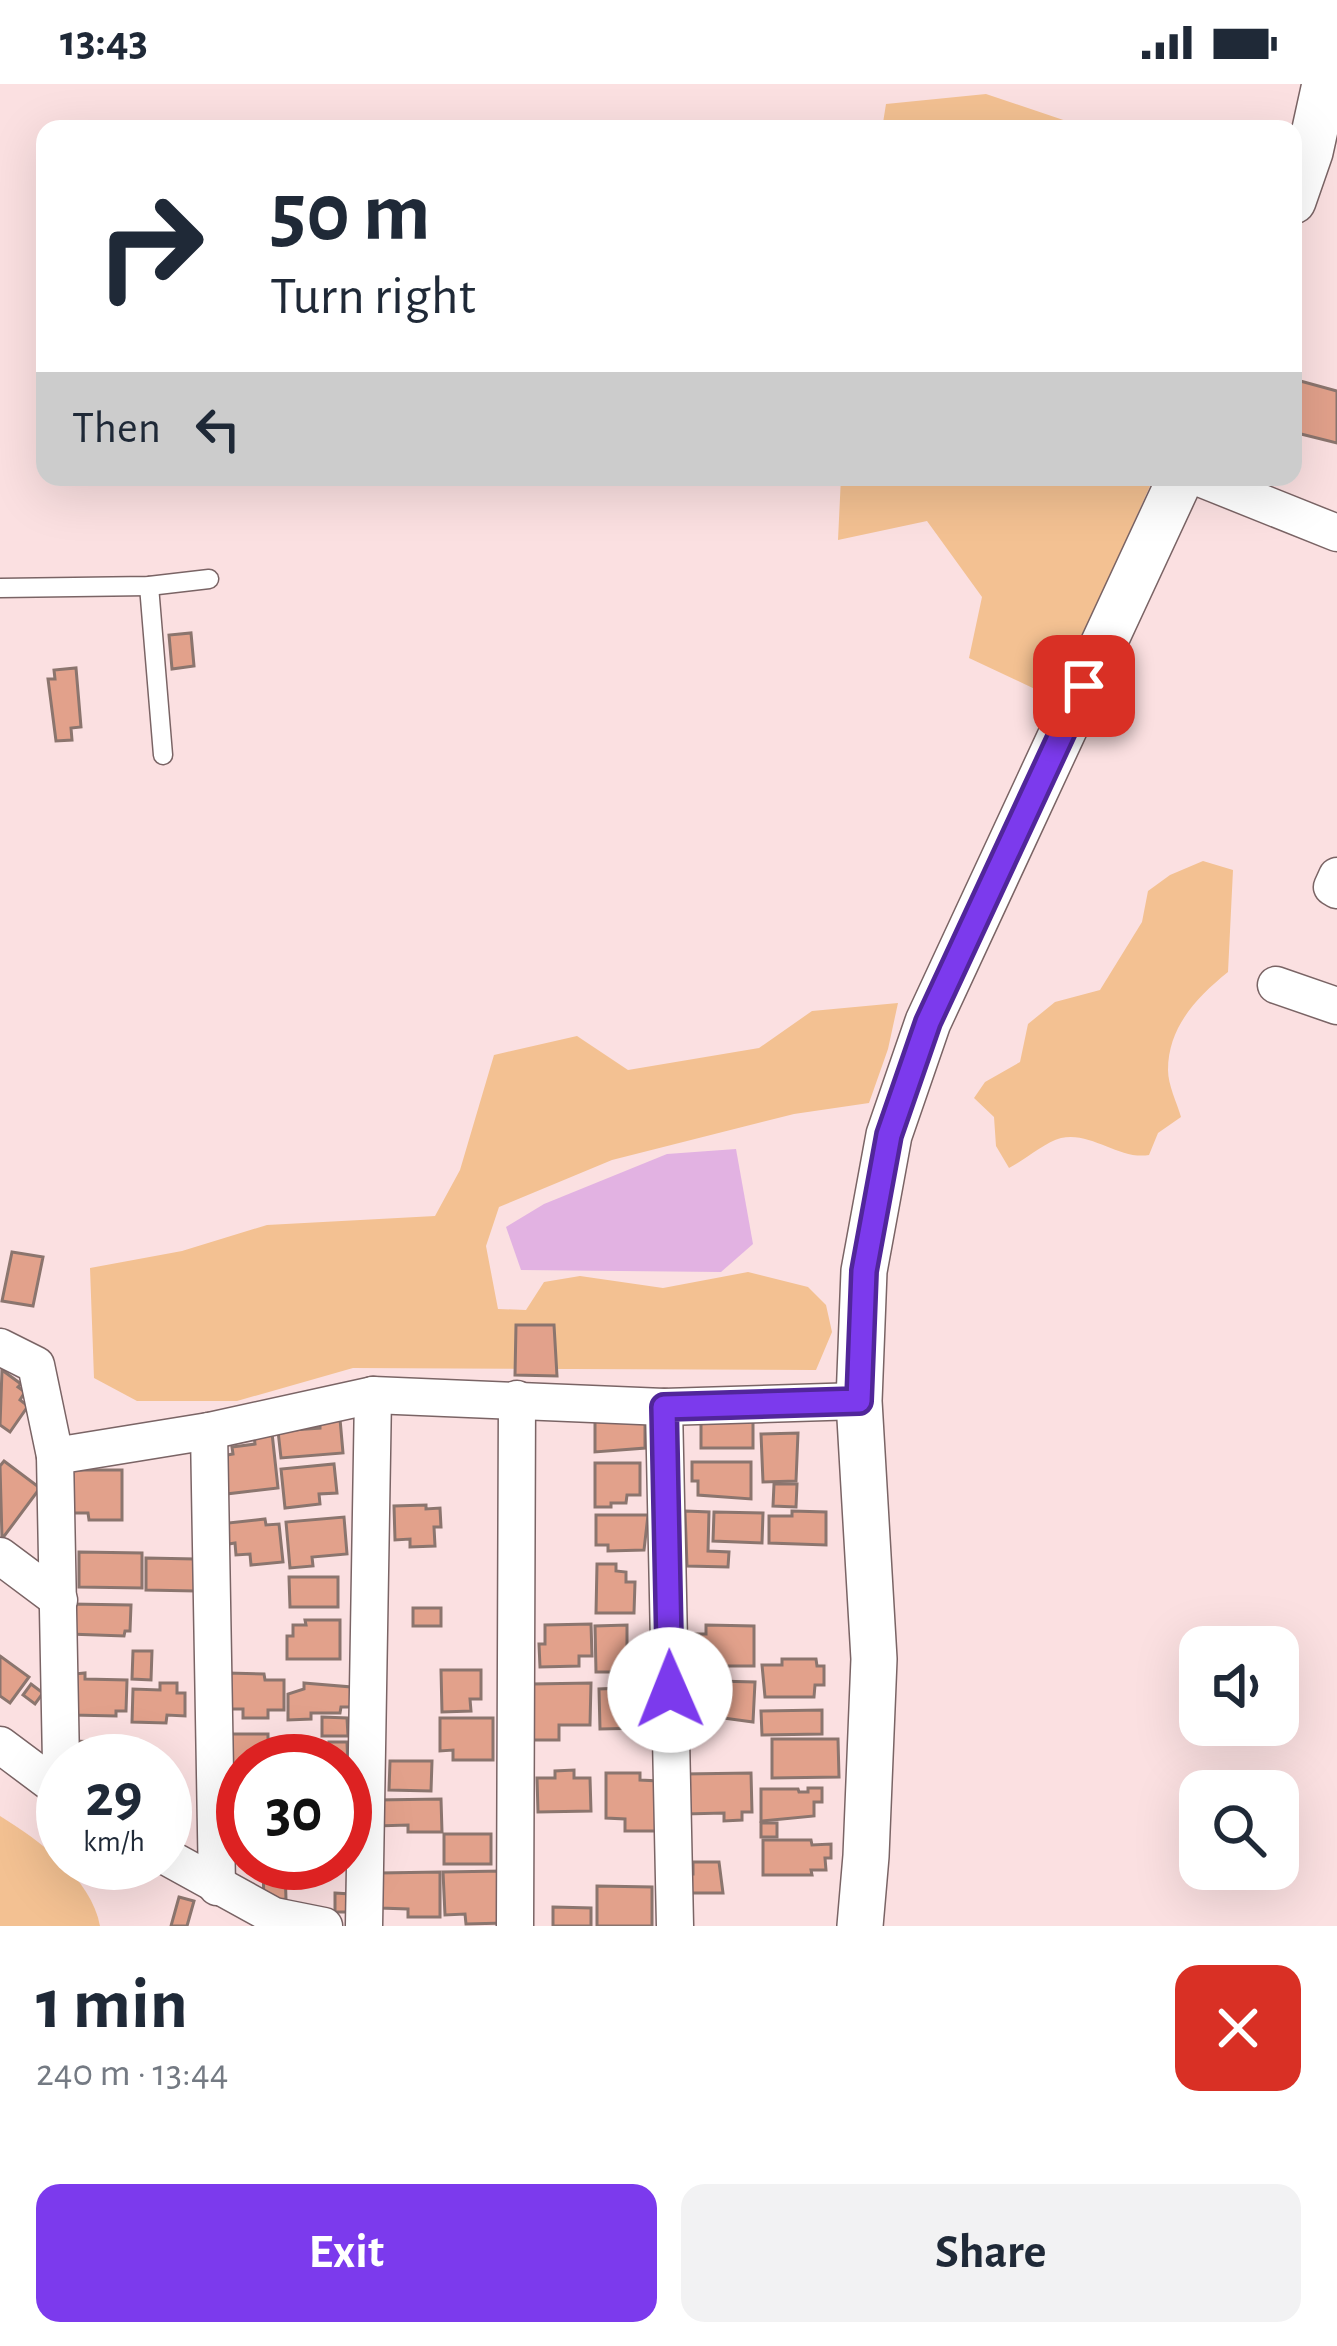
<!DOCTYPE html>
<html lang="en">
<head>
<meta charset="utf-8">
<style>
  :root { --surface:#fff; --page:#f2f2f3; --text:#1f2937; --muted:#747a83; --accent:#7c3aed }
  body { margin:0; font-family:"Alegreya Sans",sans-serif; background:var(--page); color:var(--text); height:100vh; display:flex; flex-direction:column; font-size:45px; white-space:nowrap }
  * { box-sizing:border-box; margin:0 }
  p { font-size:39px; color:var(--muted) }
  .icon { flex:none; width:66px; height:66px; fill:none; stroke:currentColor; stroke-width:2; stroke-linecap:round; stroke-linejoin:round }
  .map { position:relative; height:1842px; overflow:hidden }
  .drawer { display:flex; flex-direction:column; background:var(--surface); flex:1 }
  .drawer>* { flex:none }
  .top-card { position:absolute; left:36px; top:36px; width:1266px; height:366px; border-radius:24px; box-shadow:0 12px 48px #0002; background:#fff; color:var(--text); overflow:hidden }
  .fabs { position:absolute; left:1179px; top:1542px; display:grid; gap:24px }
  .fabs a { display:grid; place-items:center; width:120px; height:120px; border-radius:24px; background:var(--surface); box-shadow:0 12px 48px #0002; font-size:60px }
  .speed { position:absolute; left:36px; top:1650px; display:flex; gap:24px; font-size:60px; font-weight:700; text-align:center }
  .speed>* { display:grid; place-content:center; width:156px; height:156px; border-radius:50%; background:var(--surface); box-shadow:0 12px 48px #0002; line-height:1 }
  .speed small { font-size:30px; font-weight:400 }
  .speed .limit { border:18px solid #d22; background:#fff; color:#111 }
  .pin { position:absolute; display:grid; place-items:center; width:102px; height:102px; color:#fff; margin:-51px; border-radius:24px; box-shadow:0 6px 18px #0006 }
  .me { position:absolute; width:132px; margin:-66px; rotate:359deg; stroke-linejoin:round; filter:drop-shadow(0 0 9px #0008) }
  .turn { display:flex; align-items:center; gap:42px; height:252px; padding:0 36px; font-size:54px }
  .turn .icon { width:156px; height:156px; stroke-width:2.5 }
  .turn b { display:block; font-size:84px; line-height:102px }
  .then { display:flex; align-items:center; height:114px; padding:0 36px; background:#0003; gap:24px; font-size:45px }
  .round { display:grid; place-items:center; flex:none; width:126px; height:126px; border-radius:24px; background:var(--page) }
  .head { display:flex; align-items:center; justify-content:space-between; height:204px; padding:0 36px }
  h1 { font-size:72px; font-weight:700; line-height:90px }
  .cta { display:flex; gap:24px; margin-top:auto; padding:24px 36px }
  .cta a { flex:1; height:138px; border-radius:24px; background:var(--accent); color:#fff; font-size:48px; font-weight:700; line-height:138px; text-align:center }
  .cta a+a { background:var(--page); color:var(--text) }
  .status { display:flex; justify-content:space-between; align-items:center; height:84px; padding:0 60px; background:var(--surface); direction:ltr }
  .status svg { height:33px; fill:currentColor }
  .map>svg:first-child { display:block }
  .green { fill:#f3c192 }
  .water { fill:#e2b2e2 }
  .building { fill:#e2a18b; stroke:#8b756e; stroke-width:3 }
  .lines { fill:none; stroke-linecap:round; stroke-linejoin:round }
  .service-casing { stroke:#7a6465; stroke-width:21 }
  .minor-casing { stroke:#7a6465; stroke-width:39 }
  .tertiary-casing { stroke:#7a6465; stroke-width:48 }
  .service { stroke:#fff; stroke-width:18 }
  .minor { stroke:#fff; stroke-width:36 }
  .tertiary { stroke:#fff; stroke-width:45 }
  .route-casing { stroke:#51269a; stroke-width:30 }
  .route { stroke:#7c3aed; stroke-width:21 }
</style>
</head>
<body>
<div class="status"><b>13:43</b><svg viewBox="0 0 49 12"><path d="M0 12V9h3v3zM5 12V6h3v6zM10 12V3h3v9zM15 12V0h3v12zM26 1h20v11H26zM47 4h2v5h-2z"/></svg></div>
<div class="map">
<svg width="1337" height="1842" viewBox="0 0 1337 1842">
  <rect width="100%" height="100%" fill="#fbe0e1"/>
  <g class="green">
    <polygon points="986,10 1090,45 882,45 886,20"/>
    <polygon points="841,393 1154,393 1086,546 1037,606 969,574 982,513 927,437 838,456"/>
    <path d="M1203,777L1233,786L1228,888C1197,913 1168,943 1168,986C1168,1001 1177,1019 1181,1033L1158,1049L1149,1071C1119,1076 1091,1047 1061,1054C1045,1058 1025,1076 1009,1084L996,1062L994,1033L974,1014L985,998L1020,978L1028,940L1055,918L1100,906L1142,838L1148,807L1170,791Z"/>
    <polygon points="898,919 888,965 869,1019 794,1030 612,1076 499,1123 486,1162 498,1225 526,1226 544,1198 580,1192 663,1204 748,1188 808,1203 826,1221 832,1248 816,1286 353,1284 237,1317 137,1317 94,1294 90,1184 182,1167 267,1141 435,1132 460,1086 494,971 577,952 628,986 759,964 812,927"/>
    <path d="M0,1732C39,1756 91,1794 100,1842H0Z"/>
  </g>
  <polygon class="water" points="736,1065 753,1160 721,1188 521,1186 506,1143 544,1120 667,1070"/>
  <g class="building">
    <polygon points="1293,295 1337,307 1337,359 1293,348"/>
    <polygon points="191,549 194,582 172,585 169,551"/>
    <polygon points="76,584 81,643 71,644 72,656 56,657 48,595 55,595 54,586"/>
    <polygon points="12,1168 43,1173 33,1222 2,1217"/>
    <polygon points="516,1241 554,1241 557,1292 515,1291"/>
    <polygon points="2,1286 21,1300 18,1303 25,1308 20,1316 28,1322 10,1348 0,1341"/>
    <rect x="701" y="1333" width="52" height="31"/>
    <polygon points="340,1335 343,1369 281,1374 278,1347 320,1344 320,1337"/>
    <polygon points="595,1335 645,1335 645,1364 595,1368"/>
    <polygon points="272,1349 278,1404 226,1410 221,1372 233,1370 232,1363 255,1360 254,1351"/>
    <polygon points="798,1349 796,1397 763,1398 761,1350"/>
    <polygon points="4,1377 40,1404 2,1455 0,1382"/>
    <polygon points="692,1378 751,1378 751,1415 698,1411 698,1397 692,1397"/>
    <polygon points="595,1379 640,1379 640,1411 627,1411 626,1419 611,1419 611,1423 595,1423"/>
    <polygon points="334,1380 337,1409 319,1410 320,1420 285,1424 281,1385"/>
    <polygon points="69,1386 122,1386 122,1436 89,1436 88,1429 70,1429"/>
    <polygon points="774,1400 797,1400 796,1423 773,1422"/>
    <polygon points="426,1421 426,1425 440,1424 441,1443 434,1443 435,1462 410,1463 410,1455 395,1456 394,1422"/>
    <polygon points="685,1427 709,1428 708,1467 729,1468 728,1483 687,1482"/>
    <polygon points="792,1427 826,1428 826,1461 769,1459 769,1432 792,1432"/>
    <polygon points="714,1428 763,1429 762,1459 713,1457"/>
    <polygon points="596,1431 648,1431 644,1466 608,1467 608,1461 596,1461"/>
    <polygon points="344,1433 347,1470 312,1473 313,1482 290,1484 286,1438"/>
    <polygon points="265,1435 266,1441 279,1440 283,1478 251,1481 250,1470 236,1471 235,1459 222,1461 219,1440"/>
    <polygon points="79,1468 142,1469 142,1504 79,1503"/>
    <polygon points="146,1474 195,1475 195,1507 146,1506"/>
    <polygon points="597,1480 616,1480 616,1487 626,1488 626,1498 635,1498 634,1529 596,1529"/>
    <polygon points="289,1493 338,1493 338,1523 290,1523"/>
    <polygon points="70,1520 131,1521 130,1547 125,1547 124,1552 69,1550"/>
    <rect x="413" y="1524" width="28" height="18"/>
    <polygon points="305,1536 340,1536 340,1575 287,1575 287,1552 293,1552 293,1541 306,1541"/>
    <polygon points="591,1540 592,1572 579,1572 579,1582 540,1583 539,1560 545,1560 545,1541"/>
    <polygon points="627,1541 627,1588 596,1588 595,1542"/>
    <polygon points="706,1541 754,1542 754,1582 707,1582 707,1577 696,1576 696,1550 706,1550"/>
    <polygon points="133,1567 152,1567 151,1596 132,1595"/>
    <polygon points="0,1572 29,1593 10,1619 0,1612"/>
    <polygon points="782,1575 816,1575 817,1582 824,1582 824,1601 815,1601 814,1613 765,1613 762,1581 782,1581"/>
    <polygon points="441,1586 481,1586 481,1615 470,1615 471,1627 442,1628"/>
    <polygon points="85,1589 85,1595 127,1596 126,1627 116,1627 116,1632 73,1631 74,1590"/>
    <polygon points="227,1589 264,1590 265,1596 284,1596 284,1626 268,1626 268,1634 243,1634 243,1625 227,1625"/>
    <polygon points="646,1596 647,1644 600,1645 599,1605 622,1604 623,1597"/>
    <polygon points="715,1597 755,1598 753,1638 701,1631 701,1608 715,1609"/>
    <polygon points="160,1599 177,1599 177,1609 185,1609 185,1632 167,1631 166,1639 132,1638 133,1605 160,1606"/>
    <polygon points="304,1599 351,1603 351,1623 341,1623 340,1629 311,1629 311,1635 288,1636 288,1610 304,1605"/>
    <polygon points="591,1599 590,1641 559,1641 559,1656 532,1656 532,1600"/>
    <polygon points="31,1600 43,1609 35,1620 23,1611"/>
    <polygon points="822,1626 822,1650 762,1651 761,1627"/>
    <polygon points="322,1633 347,1634 348,1652 322,1652"/>
    <polygon points="440,1634 493,1634 493,1676 453,1676 453,1666 440,1667"/>
    <polygon points="228,1650 268,1650 268,1655 283,1656 283,1677 243,1677 243,1683 228,1683"/>
    <polygon points="772,1655 838,1655 839,1693 772,1694"/>
    <polygon points="73,1657 130,1659 130,1677 72,1677"/>
    <polygon points="329,1658 347,1658 348,1685 345,1677 330,1677"/>
    <rect x="289" y="1659" width="34" height="18"/>
    <polygon points="390,1677 432,1677 431,1707 389,1706"/>
    <polygon points="574,1686 574,1694 590,1694 591,1727 538,1728 537,1694 555,1694 555,1687"/>
    <polygon points="606,1689 640,1689 640,1696 659,1697 659,1747 625,1747 625,1735 606,1734"/>
    <polygon points="751,1689 752,1728 742,1728 742,1736 724,1737 724,1729 685,1730 684,1690"/>
    <polygon points="808,1704 822,1704 822,1718 814,1718 814,1732 761,1737 761,1705 798,1705 799,1708 808,1708"/>
    <rect x="232" y="1712" width="11" height="59"/>
    <polygon points="441,1715 442,1748 408,1748 408,1741 376,1742 376,1716"/>
    <rect x="761" y="1739" width="16" height="14"/>
    <rect x="444" y="1750" width="47" height="30"/>
    <polygon points="763,1756 811,1756 812,1761 831,1760 831,1774 825,1774 826,1786 811,1786 812,1791 763,1791"/>
    <polygon points="693,1778 719,1778 723,1809 687,1809 687,1790 693,1790"/>
    <polygon points="287,1779 332,1779 331,1787 313,1788 313,1779"/>
    <polygon points="285,1785 286,1815 264,1816 263,1786"/>
    <polygon points="503,1787 505,1839 466,1840 465,1830 445,1831 443,1788"/>
    <polygon points="440,1788 440,1833 408,1833 408,1825 380,1824 380,1789"/>
    <polygon points="597,1802 652,1803 652,1842 597,1842"/>
    <polygon points="335,1809 350,1810 350,1828 335,1828"/>
    <polygon points="179,1813 194,1817 187,1842 171,1842"/>
    <polygon points="553,1823 591,1824 591,1842 553,1842"/>
  </g>
  <g class="lines">
    <g class="service-casing">
      <g id="service">
        <polyline points="149,502 163,671"/>
        <polyline points="0,504 149,502 209,495"/>
      </g>
    </g>
    <g class="minor-casing">
      <g id="minor">
        <polyline points="1197,393 1337,449"/>
        <polyline points="1337,792 1332,803 1337,806"/>
        <polyline points="1276,901 1337,922"/>
        <polyline points="0,1263 36,1281 55,1372"/>
        <polyline points="664,1323 675,1842"/>
        <polyline points="209,1347 217,1803"/>
        <polyline points="0,1472 59,1516"/>
        <polyline points="0,1661 63,1708"/>
        <polyline points="58,1705 61,1679 55,1372 209,1347 373,1311 664,1323 859,1317"/>
        <polyline points="165,1772 274,1832 324,1842"/>
        <polyline points="364,1842 373,1311"/>
        <polyline points="515,1842 517,1315"/>
      </g>
    </g>
    <g class="tertiary-casing">
      <g id="tertiary">
        <polyline points="1293,117 1310,68 1325,0"/>
        <polyline points="860,1842 866,1772 874,1575 859,1317 864,1187 889,1051 928,938 1181,393"/>
      </g>
    </g>
    <use href="#service" class="service"/>
    <use href="#minor" class="minor"/>
    <use href="#tertiary" class="tertiary"/>
  </g>
  <g class="lines">
    <g class="route-casing">
      <polyline id="route" points="670,1606 664,1323 859,1317 864,1187 889,1051 928,938 1084,602"/>
    </g>
    <use href="#route" class="route"/>
  </g>
</svg>
<div class="fabs">
<a><svg class="icon" aria-label="sound" viewBox="0 0 24 24"><path d="M4 9h4l5-4v14l-5-4H4zM17 9q2 3 0 6"/></svg></a>
<a><svg class="icon" aria-label="search" viewBox="0 0 24 24"><circle cx="10" cy="10" r="6"/><path d="M15 15l6 6"/></svg></a>
</div>
<div class="speed"><div>29<small>km/h</small></div><div class="limit">30</div></div>
<div class="pin" style="left:1084px;top:602px;background:#d93025"><svg class="icon" aria-label="arrive" viewBox="0 0 24 24"><path d="M6 21V4h12l-3 4 3 4H6"/></svg></div>
<svg class="me" style="left:670px;top:1606px" viewBox="-20 -20 40 40"><circle r="19" fill="#fff"/><path d="M0-13L10 11 0 6-10 11z" fill="#7c3aed"/></svg>
<div class="top-card">
<div class="turn"><svg class="icon" aria-label="right" viewBox="0 0 24 24"><path d="M7 20v-9h11M14 6l5 5-5 5"/></svg><div><b>50 m</b>Turn right</div></div>
<div class="then">Then<svg class="icon" aria-label="left" viewBox="0 0 24 24"><path d="M17 20v-9H6M10 6l-5 5 5 5"/></svg></div>
</div>
</div>
<section class="drawer">
<div class="head"><div><h1>1 min</h1><p>240 m · 13:44</p></div><a class="round" style="background:#d93025;color:#fff"><svg class="icon" aria-label="close" viewBox="0 0 24 24"><path d="M6 6l12 12M18 6L6 18"/></svg></a></div>
<div class="cta"><a>Exit</a><a>Share</a></div>
</section>
</body>
</html>
